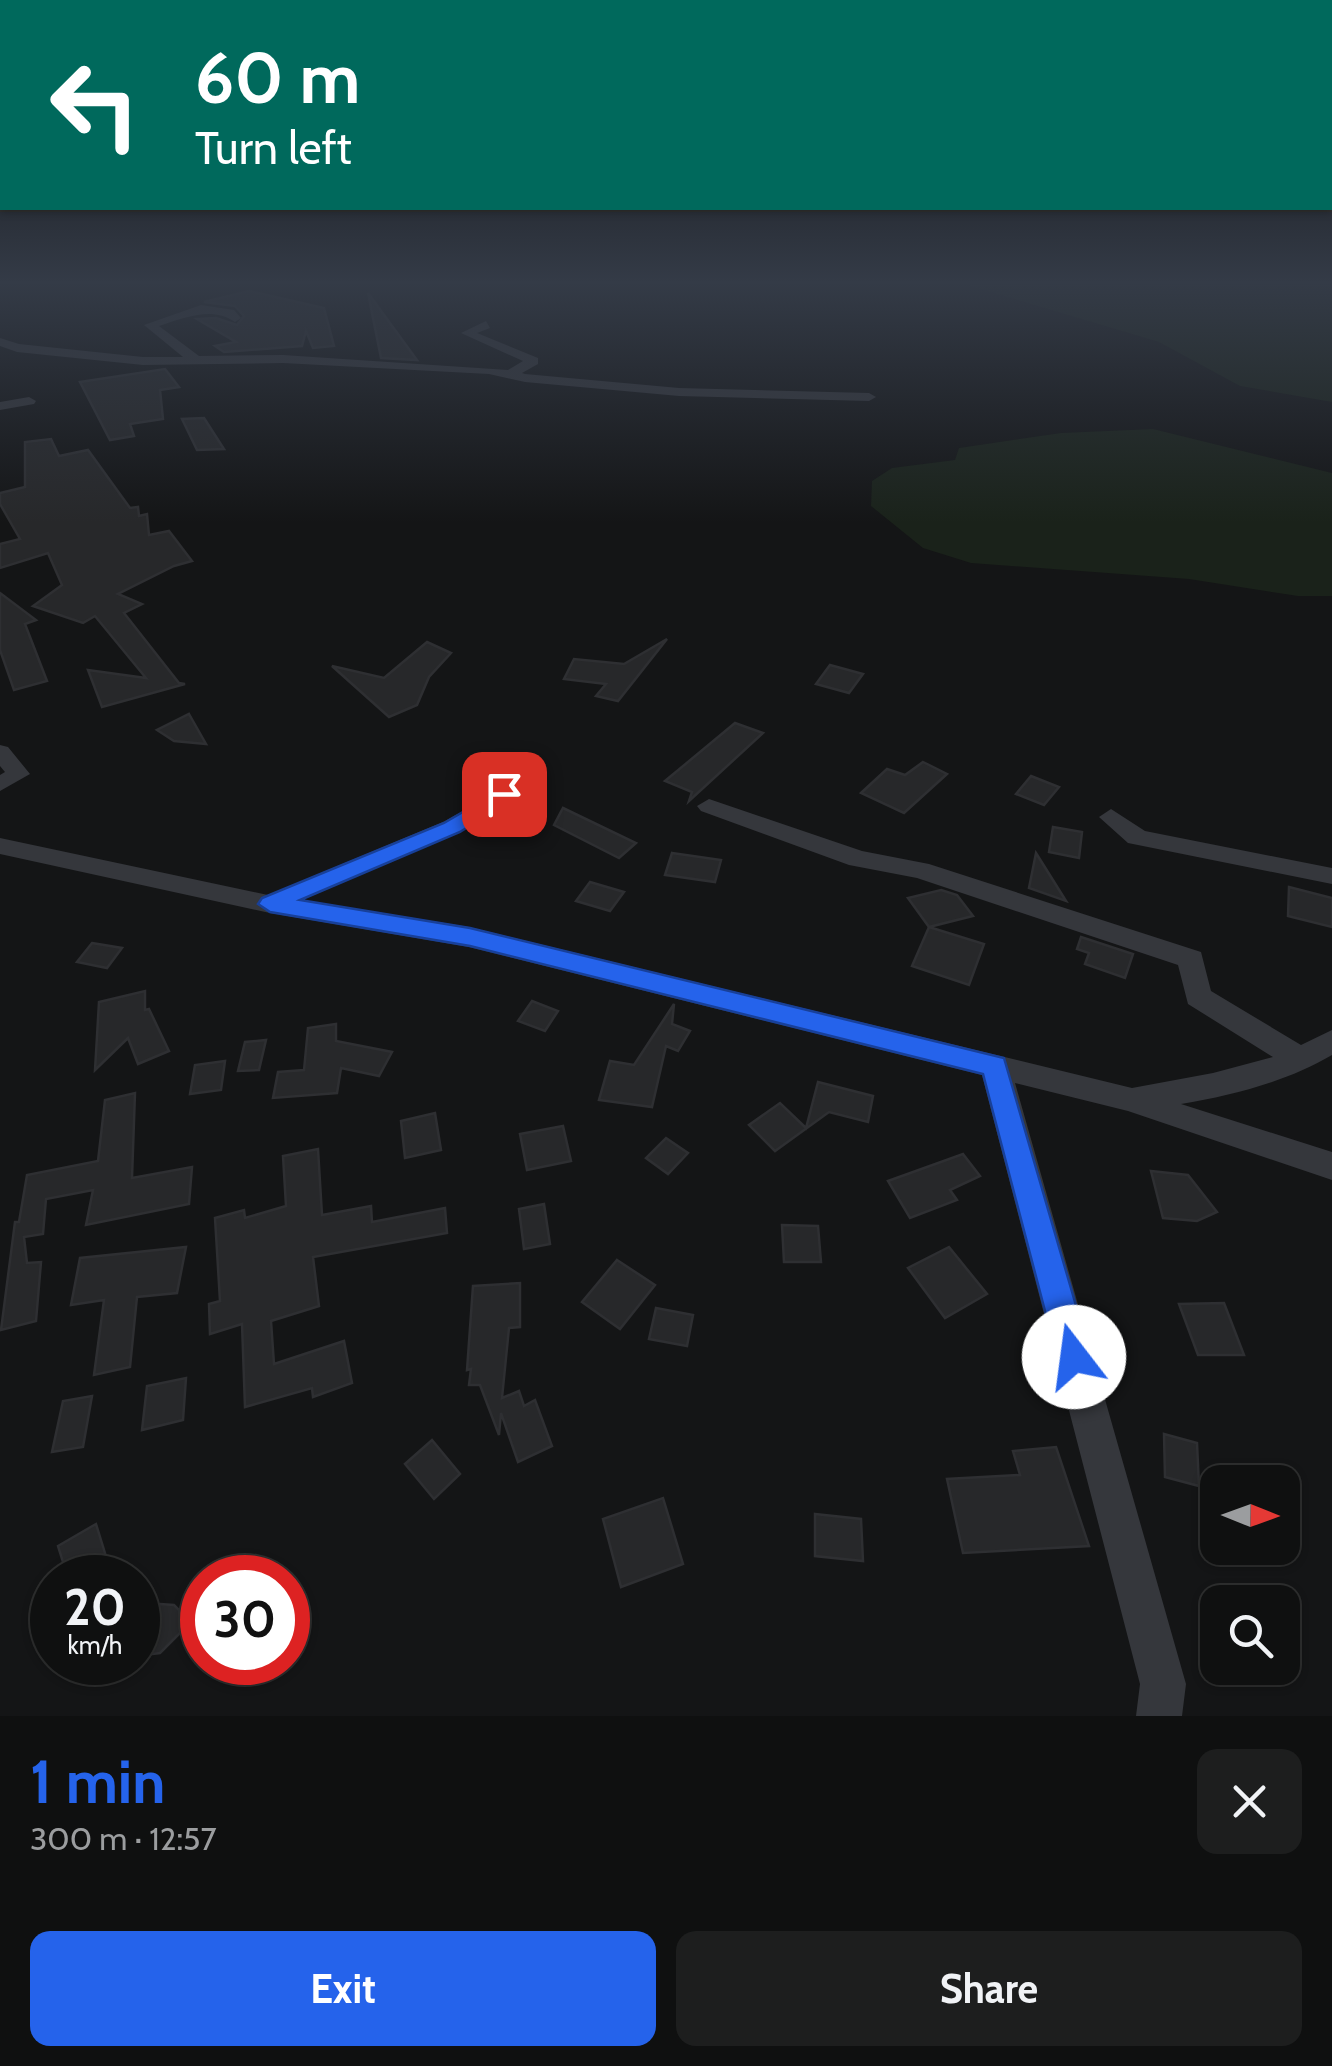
<!DOCTYPE html>
<html lang="en">
<head>
<meta charset="utf-8">
<style>
  :root { --surface:#0f1010; --page:#1d1e1e; --text:#f1f3f6; --muted:#9b9d9f; --line:#2f3030; --accent:#2563eb }
  body { margin:0; font-family:Cabin,sans-serif; background:var(--page); color:var(--text); height:100vh; display:flex; flex-direction:column; font-size:38px; white-space:nowrap }
  * { box-sizing:border-box; margin:0 }
  p { font-size:32px; color:var(--muted) }
  .icon { flex:none; width:55px; height:55px; fill:none; stroke:currentColor; stroke-width:2; stroke-linecap:round; stroke-linejoin:round }
  .map { position:relative; height:1716px; overflow:hidden }
  .details { display:flex; flex-direction:column; background:var(--surface); flex:1 }
  .details>* { flex:none }
  .banner { position:absolute; left:0px; top:0px; width:1332px; height:210px; box-shadow:0 2px 8px #0004,0 0 0 2px var(--line); background:#00695c; color:#fff; overflow:hidden }
  .needle { width:65px; rotate:91deg }
  .tools { position:absolute; left:1200px; top:1465px; display:grid; gap:20px }
  .tools a { display:grid; place-items:center; width:100px; height:100px; border-radius:20px; background:var(--surface); box-shadow:0 2px 8px #0004,0 0 0 2px var(--line); font-size:50px }
  .speed { position:absolute; left:30px; top:1555px; display:flex; gap:20px; font-size:50px; font-weight:700; text-align:center }
  .speed>* { display:grid; place-content:center; width:130px; height:130px; border-radius:50%; background:var(--surface); box-shadow:0 2px 8px #0004,0 0 0 2px var(--line); line-height:1 }
  .speed small { font-size:25px; font-weight:400 }
  .speed .limit { border:15px solid #d22; background:#fff; color:#111 }
  .pin { position:absolute; display:grid; place-items:center; width:85px; height:85px; color:#fff; margin:-42px; border-radius:20px; box-shadow:0 5px 15px #0006 }
  .me { position:absolute; width:110px; margin:-55px; rotate:345deg; stroke-linejoin:round; filter:drop-shadow(0 0 8px #0008) }
  .turn { display:flex; align-items:center; gap:35px; height:210px; padding:0 30px; font-size:45px }
  .turn .icon { width:130px; height:130px; stroke-width:2.5 }
  .turn b { display:block; font-size:70px; line-height:85px }
  .round { display:grid; place-items:center; flex:none; width:105px; height:105px; border-radius:20px; background:var(--page) }
  .summary { display:flex; align-items:center; justify-content:space-between; height:170px; padding:0 30px }
  h1 { font-size:60px; font-weight:700; line-height:75px; color:var(--accent) }
  .primary-button { display:flex; gap:20px; margin-top:auto; padding:20px 30px }
  .primary-button a { flex:1; height:115px; border-radius:20px; background:var(--accent); color:#fff; font-size:40px; font-weight:700; line-height:115px; text-align:center }
  .primary-button a+a { background:var(--page); color:var(--text) }
  .map>svg:first-child { display:block }
  .green { fill:#1a221a }
  .building { fill:#27282a; stroke:#2e2f32; stroke-width:2.5 }
  .lines { fill:none; stroke-linecap:round; stroke-linejoin:round }
  .minor { fill:#35373c; fill-rule:evenodd }
  .route { fill:#2563eb; stroke:#184099; stroke-width:2.5 }
</style>
</head>
<body>
<div class="map">
<svg width="1332" height="1716" viewBox="0 0 1332 1716">
  <rect width="100%" height="100%" fill="#141516"/>
  <g class="green">
    <polygon points="961,283 1332,283 1332,402 1240,386 1159,342"/>
    <polygon points="1153,429 1332,473 1332,596 1298,596 1189,579 971,563 923,548 871,506 872,481 892,468 955,460 959,448 1061,433"/>
  </g>
  <g class="building">
    <polygon points="249,291 324,308 334,346 313,348 306,331 302,346 224,352 215,346 236,342 197,319 216,318 237,325 244,316 235,306 204,302"/>
    <polygon points="368,293 417,360 381,358"/>
    <polygon points="165,369 179,387 160,390 163,419 130,424 134,436 110,440 80,382"/>
    <polygon points="204,418 224,449 197,450 182,419"/>
    <polygon points="51,439 59,456 88,450 130,508 138,507 139,516 147,514 149,535 169,531 192,561 174,566 118,594 142,604 124,613 179,683 185,684 102,707 88,670 146,678 95,616 83,623 33,606 62,585 48,553 0,568 0,544 20,539 0,504 0,493 25,487 25,442"/>
    <polygon points="0,593 36,620 25,624 47,681 14,690 0,650"/>
    <polygon points="667,639 618,701 596,696 606,684 564,679 574,659 624,664"/>
    <polygon points="427,642 451,653 429,677 417,705 389,717 332,666 384,678"/>
    <polygon points="830,665 863,674 849,693 816,684"/>
    <polygon points="189,714 206,744 174,741 157,730"/>
    <polygon points="735,723 763,733 689,801 692,792 665,781"/>
    <polygon points="923,762 947,774 904,813 861,793 887,769 905,775"/>
    <polygon points="1031,776 1059,787 1044,805 1016,794"/>
    <polygon points="563,808 636,843 619,858 554,825"/>
    <polygon points="1053,827 1082,832 1079,858 1049,852"/>
    <polygon points="672,853 721,860 715,882 665,875"/>
    <polygon points="1036,853 1066,901 1029,888"/>
    <polygon points="590,882 624,892 610,911 576,901"/>
    <polygon points="1289,887 1332,898 1332,927 1288,916"/>
    <polygon points="941,890 957,895 973,916 929,927 908,898"/>
    <polygon points="929,927 984,944 969,985 912,966"/>
    <polygon points="1081,937 1133,954 1125,978 1085,964 1089,953 1077,949"/>
    <polygon points="92,943 122,948 107,968 77,962"/>
    <polygon points="145,991 145,1010 149,1009 169,1051 138,1064 128,1038 95,1070 99,1002"/>
    <polygon points="532,1001 558,1011 545,1031 518,1021"/>
    <polygon points="674,1004 672,1024 690,1031 678,1051 666,1046 652,1107 599,1100 610,1061 634,1065"/>
    <polygon points="336,1024 336,1041 392,1052 379,1076 341,1068 337,1093 273,1098 278,1072 304,1070 308,1028"/>
    <polygon points="266,1040 259,1070 238,1071 245,1042"/>
    <polygon points="225,1061 221,1090 190,1094 195,1065"/>
    <polygon points="818,1082 873,1096 868,1122 829,1112 775,1151 749,1125 780,1103 806,1128"/>
    <polygon points="135,1093 132,1178 192,1167 189,1204 86,1225 93,1190 46,1199 43,1234 24,1237 27,1263 41,1262 36,1321 1,1330 15,1222 19,1222 27,1175 98,1161 105,1100"/>
    <polygon points="435,1113 441,1150 405,1158 401,1121"/>
    <polygon points="563,1126 571,1161 527,1170 520,1134"/>
    <polygon points="666,1138 688,1153 668,1174 646,1158"/>
    <polygon points="318,1149 322,1215 371,1206 372,1222 445,1208 447,1233 313,1257 319,1306 271,1321 274,1364 344,1341 352,1383 313,1397 312,1388 245,1407 242,1324 210,1334 209,1304 220,1301 215,1218 244,1210 245,1218 286,1206 283,1156"/>
    <polygon points="963,1154 980,1176 950,1190 957,1200 910,1218 888,1181"/>
    <polygon points="1151,1171 1188,1175 1217,1212 1197,1221 1163,1218"/>
    <polygon points="544,1204 550,1244 524,1249 519,1209"/>
    <polygon points="782,1225 818,1226 821,1262 784,1262"/>
    <polygon points="186,1247 177,1293 137,1297 130,1367 94,1375 104,1300 71,1305 80,1258"/>
    <polygon points="949,1247 987,1294 945,1318 908,1268"/>
    <polygon points="617,1260 655,1285 620,1329 582,1302"/>
    <polygon points="520,1283 520,1327 509,1328 502,1398 519,1391 524,1406 535,1400 552,1446 518,1462 501,1413 499,1435 480,1385 469,1385 471,1369 467,1370 473,1286"/>
    <polygon points="1224,1303 1244,1355 1198,1355 1179,1304"/>
    <polygon points="656,1308 693,1315 687,1346 649,1339"/>
    <polygon points="186,1378 183,1420 142,1430 147,1386"/>
    <polygon points="92,1396 83,1447 52,1452 63,1401"/>
    <polygon points="1164,1434 1197,1443 1199,1486 1165,1477"/>
    <polygon points="432,1440 460,1474 434,1499 405,1464"/>
    <polygon points="1056,1447 1089,1546 963,1553 947,1479 1020,1475 1013,1451"/>
    <polygon points="663,1498 683,1564 621,1587 603,1519"/>
    <polygon points="815,1514 861,1519 863,1561 815,1556"/>
    <polygon points="96,1524 108,1563 85,1578 68,1578 58,1546"/>
    <polygon points="160,1604 174,1605 179,1610 180,1633 160,1653 145,1655 138,1650 138,1624 145,1613"/>
  </g>
  <g class="lines">
    <g class="minor">
      <path d="M201,305L234,310L241,318L235,322C211,306 185,318 159,326L199,356L283,355L508,370L523,361L461,333L486,321L490,328L477,333L538,358V364L522,373L525,374L679,388L869,393L876,397L869,401L679,396L525,382L489,374L283,363L143,365L17,352L0,346V338L19,344L143,357H183L144,325Z"/>
      <polygon points="29,397 36,401 34,404 0,410 0,402"/>
      <polygon points="0,745 8,747 30,774 0,791 0,775 5,772 0,766"/>
      <path d="M504,788L516,795L512,800L461,832L302,900L469,927L1132,1088L1213,1073L1273,1057L1188,1004L1178,965L917,878L849,865L701,811L697,806L709,799L862,851L929,864L1201,952L1211,991L1301,1045L1332,1030V1055C1288,1081 1234,1095 1181,1104L1332,1152V1180L1128,1111L1015,1083L1186,1684L1182,1716H1136L1140,1684L982,1075L469,947L270,913L0,854V838L268,895L443,822Z"/>
      <polygon points="1111,809 1145,831 1332,868 1332,884 1128,843 1099,817"/>
    </g>
  </g>
  <linearGradient id="sky" x2="0" y2="1"><stop stop-color="#0b0c0c"/><stop offset="0.54" stop-color="#343b47"/><stop offset="1" stop-color="#343b47" stop-opacity="0"/></linearGradient>
  <rect width="1332" height="523" fill="url(#sky)"/>
  <polygon class="route" points="504,788 512,790 515,794 512,799 460,832 300,900 470,928 1004,1058 1091,1357 1086,1368 1074,1373 1062,1368 1057,1357 983,1074 470,946 270,912 258,904 262,898 444,823"/>
</svg>
<div class="tools">
<a><svg class="needle" viewBox="-14 -14 28 28"><path d="M0-13l5 13h-10z" fill="#e53935"/><path d="M0 13l5-13h-10z" fill="#9b9d9f"/></svg></a>
<a><svg class="icon" aria-label="search" viewBox="0 0 24 24"><circle cx="10" cy="10" r="6"/><path d="M15 15l6 6"/></svg></a>
</div>
<div class="speed"><div>20<small>km/h</small></div><div class="limit">30</div></div>
<div class="pin" style="left:504px;top:794px;background:#d93025"><svg class="icon" aria-label="arrive" viewBox="0 0 24 24"><path d="M6 21V4h12l-3 4 3 4H6"/></svg></div>
<svg class="me" style="left:1074px;top:1357px" viewBox="-20 -20 40 40"><circle r="19" fill="#fff"/><path d="M0-13L10 11 0 6-10 11z" fill="#2563eb"/></svg>
<div class="banner">
<div class="turn"><svg class="icon" aria-label="left" viewBox="0 0 24 24"><path d="M17 20v-9H6M10 6l-5 5 5 5"/></svg><div><b>60 m</b>Turn left</div></div>
</div>
</div>
<section class="details">
<div class="summary"><div><h1>1 min</h1><p>300 m · 12:57</p></div><a class="round"><svg class="icon" aria-label="close" viewBox="0 0 24 24"><path d="M6 6l12 12M18 6L6 18"/></svg></a></div>
<div class="primary-button"><a>Exit</a><a>Share</a></div>
</section>
</body>
</html>
